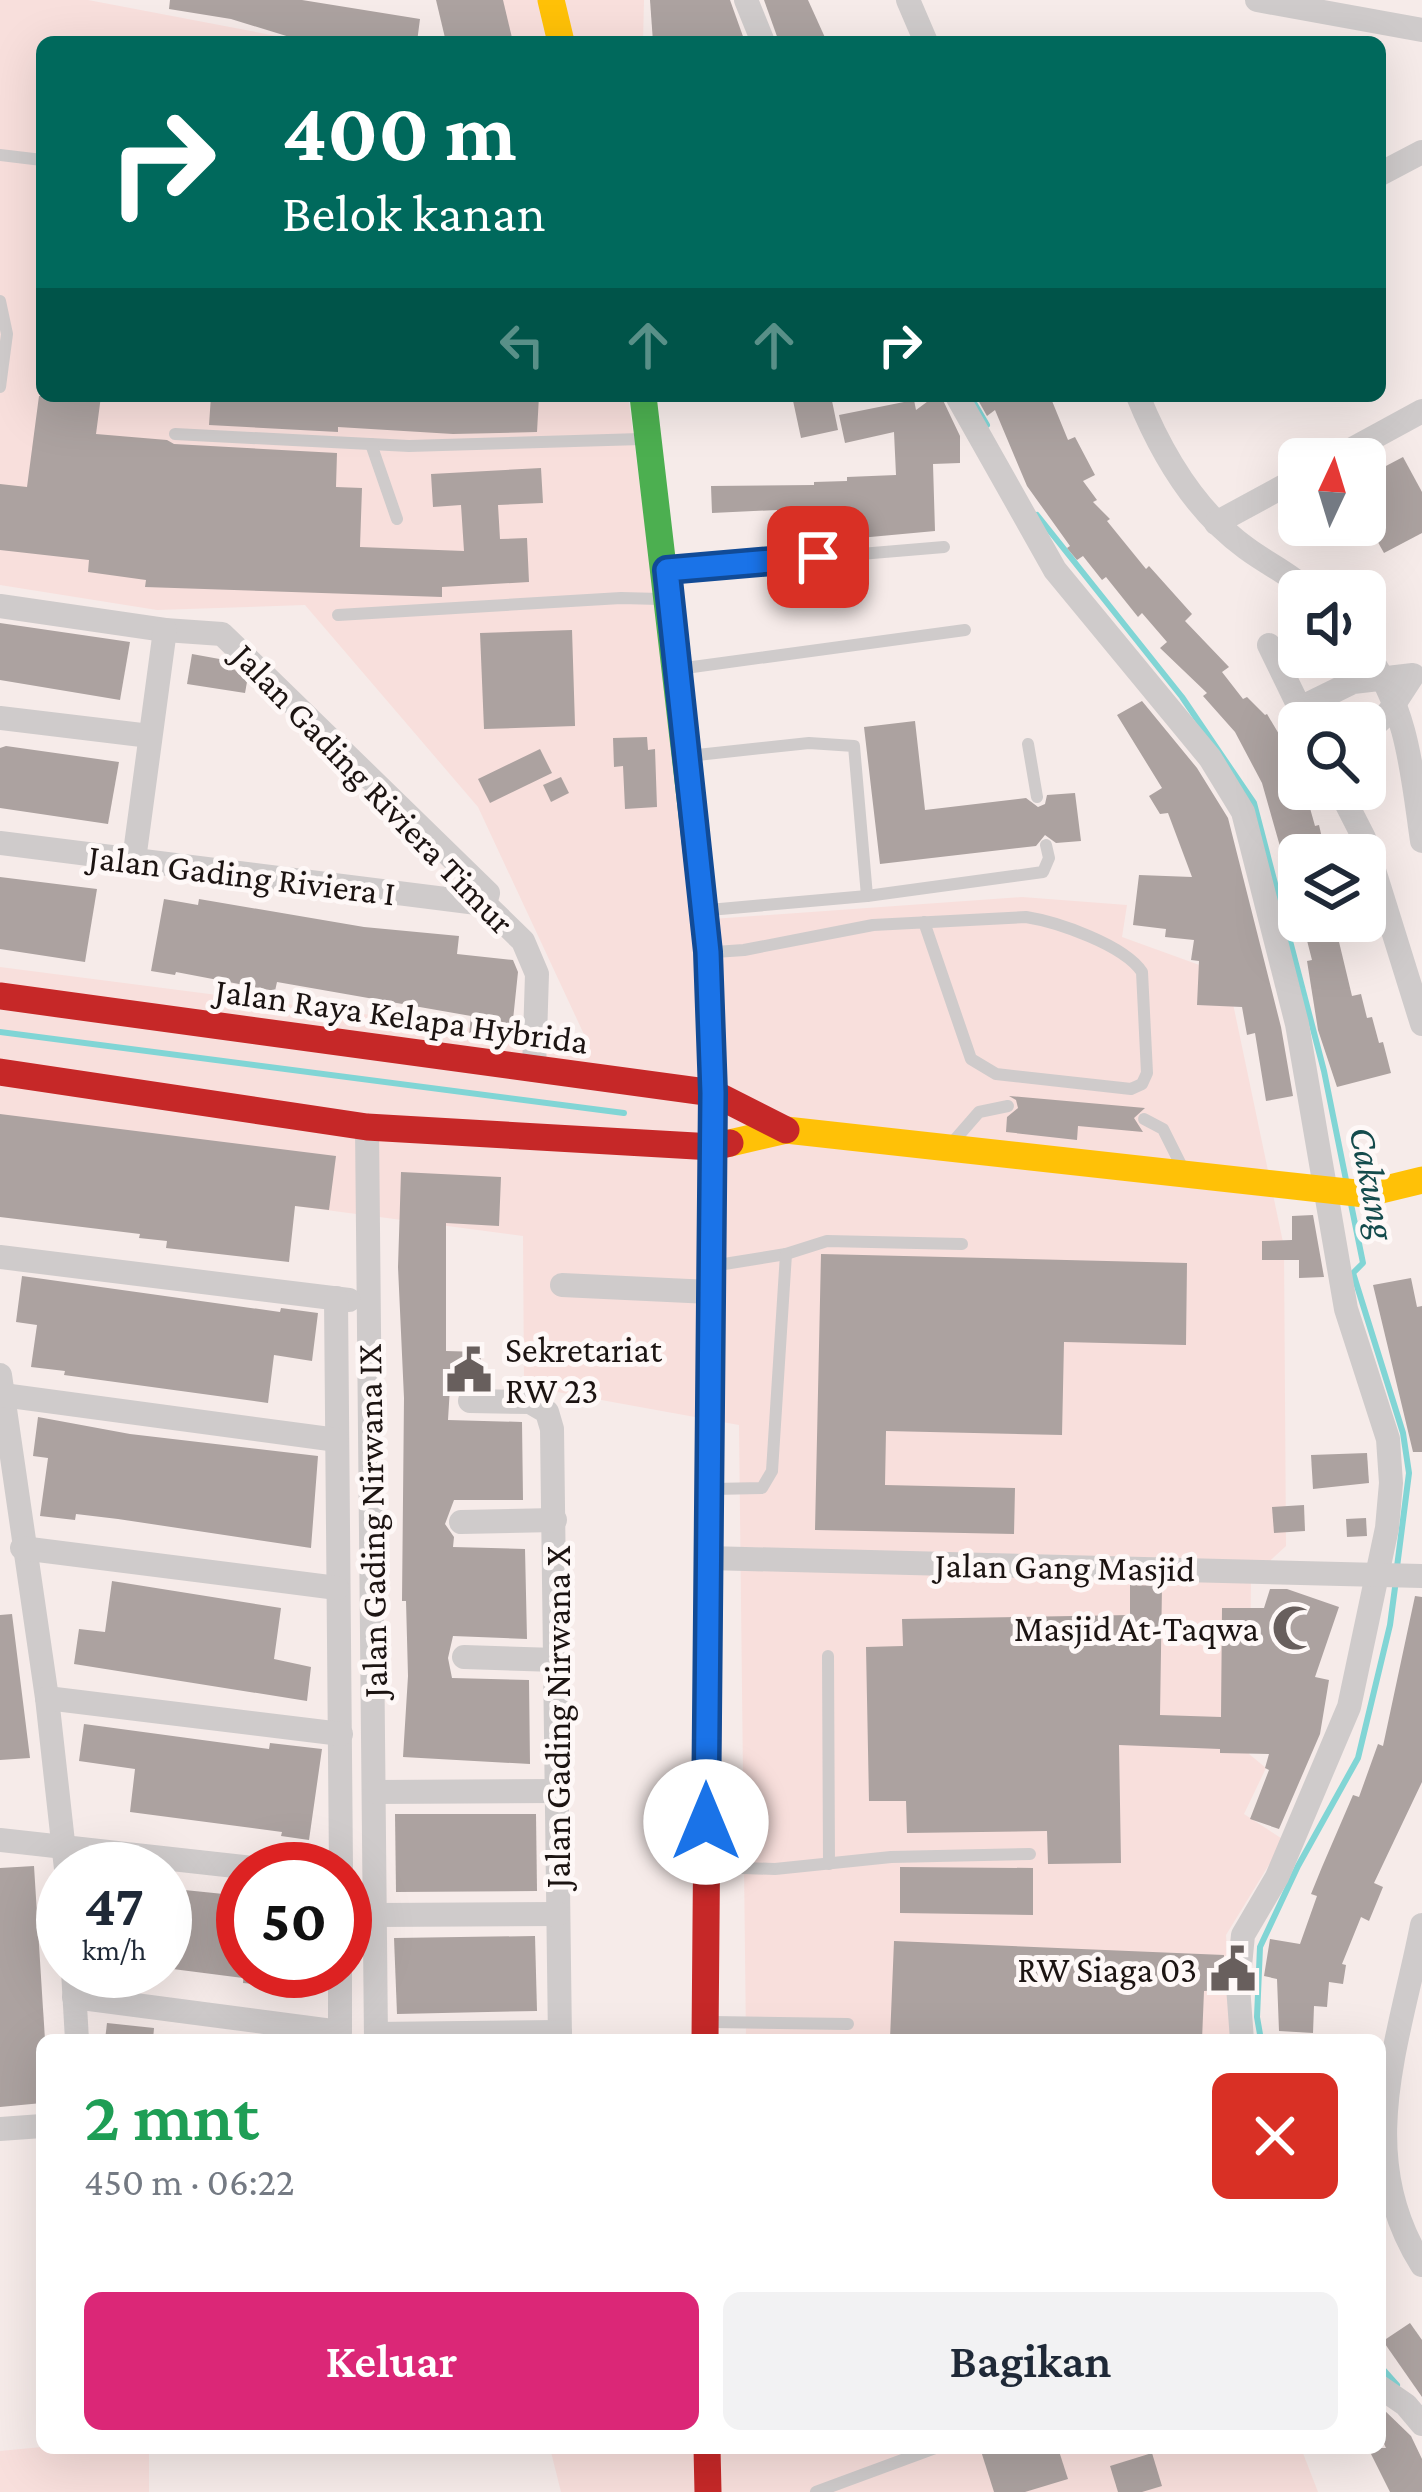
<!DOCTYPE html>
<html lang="id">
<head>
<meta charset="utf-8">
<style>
  :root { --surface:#fff; --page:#f2f2f3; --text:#1f2937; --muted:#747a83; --accent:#db2777 }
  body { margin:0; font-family:"Crimson Pro",serif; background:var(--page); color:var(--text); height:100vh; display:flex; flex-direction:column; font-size:45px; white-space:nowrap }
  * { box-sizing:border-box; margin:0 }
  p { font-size:39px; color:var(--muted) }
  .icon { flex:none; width:66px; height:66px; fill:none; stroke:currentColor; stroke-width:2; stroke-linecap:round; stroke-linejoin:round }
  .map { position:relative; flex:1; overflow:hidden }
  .details { position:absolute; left:36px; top:2034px; width:1350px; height:420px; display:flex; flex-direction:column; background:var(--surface); border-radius:18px; box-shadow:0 12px 48px #0002 }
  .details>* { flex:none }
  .top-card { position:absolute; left:36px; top:36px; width:1350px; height:366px; border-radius:18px; box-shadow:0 12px 48px #0002; background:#00695c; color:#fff; overflow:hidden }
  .needle { width:78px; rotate:4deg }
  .buttons { position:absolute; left:1278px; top:438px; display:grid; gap:24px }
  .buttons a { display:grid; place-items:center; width:108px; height:108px; border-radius:18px; background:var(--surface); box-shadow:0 12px 48px #0002; font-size:60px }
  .speed { position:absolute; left:36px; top:1842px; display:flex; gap:24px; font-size:60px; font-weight:700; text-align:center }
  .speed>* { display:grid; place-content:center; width:156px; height:156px; border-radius:50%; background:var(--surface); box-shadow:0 12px 48px #0002; line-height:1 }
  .speed small { font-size:30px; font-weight:400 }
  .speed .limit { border:18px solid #d22; background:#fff; color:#111 }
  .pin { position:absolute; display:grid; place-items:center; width:102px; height:102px; color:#fff; margin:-51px; border-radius:24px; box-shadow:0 6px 18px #0006 }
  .me { position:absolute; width:132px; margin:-66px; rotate:0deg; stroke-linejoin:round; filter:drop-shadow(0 0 9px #0008) }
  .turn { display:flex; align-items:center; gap:42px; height:252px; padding:0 48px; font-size:54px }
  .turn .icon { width:156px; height:156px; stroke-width:2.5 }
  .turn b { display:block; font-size:84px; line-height:102px }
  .lanes { display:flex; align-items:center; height:114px; padding:0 48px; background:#0003; justify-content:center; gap:60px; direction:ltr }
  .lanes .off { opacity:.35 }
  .round { display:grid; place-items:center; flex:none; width:126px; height:126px; border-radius:18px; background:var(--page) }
  .summary { display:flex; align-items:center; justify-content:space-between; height:204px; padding:0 48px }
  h1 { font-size:72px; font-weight:600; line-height:90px; color:#1e9e55 }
  .cta { display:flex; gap:24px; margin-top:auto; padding:24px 48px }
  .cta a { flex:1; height:138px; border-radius:18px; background:var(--accent); color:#fff; font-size:48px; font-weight:600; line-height:138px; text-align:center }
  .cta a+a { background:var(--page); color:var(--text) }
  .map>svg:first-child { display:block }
  .built { fill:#f8dfdc }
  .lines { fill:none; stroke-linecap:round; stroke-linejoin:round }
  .stream { stroke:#81d5d5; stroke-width:6 }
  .building { fill:#aca2a0 }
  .lane { stroke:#cfcbcb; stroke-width:12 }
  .street { stroke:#cfcbcb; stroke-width:24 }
  .fast { stroke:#4caf50; stroke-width:27 }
  .slow { stroke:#ffc107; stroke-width:27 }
  .jam { stroke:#c62828; stroke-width:27 }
  .route-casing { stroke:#114b97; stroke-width:30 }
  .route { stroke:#1a73e8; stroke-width:21 }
  .labels { text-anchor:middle; stroke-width:10; stroke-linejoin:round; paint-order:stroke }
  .street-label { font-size:36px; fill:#1c1412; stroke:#fef8f7 }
  .poi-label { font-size:36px; fill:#1c1412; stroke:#fef8f7; text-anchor:end }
  .water-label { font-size:39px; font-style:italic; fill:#144b4c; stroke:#fef8f7 }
</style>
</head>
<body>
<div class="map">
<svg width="1422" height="2492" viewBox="0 0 1422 2492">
  <rect width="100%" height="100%" fill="#f6ebe9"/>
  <g class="built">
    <polygon points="0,0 88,0 308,42 42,42 42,396 628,396 698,920 1022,897 1127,905 1122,937 1227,975 1284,1247 1286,1546 1251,1578 1249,1754 1266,1768 1244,1814 1284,1840 1226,1935 1234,2040 746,2040 739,1425 524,1386 523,1236 0,1167 0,967 588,1043 478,807 305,605 157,610 0,585"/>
    <polygon points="441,0 644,0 643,42 452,42"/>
    <polygon points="42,2447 149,2448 149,2492 0,2492 0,2451"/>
    <polygon points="550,2448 1301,2448 1318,2492 561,2492"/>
  </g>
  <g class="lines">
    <g class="stream">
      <polyline points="970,396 987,425"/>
      <polyline points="1037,515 1182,697 1254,803 1324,1071 1346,1180"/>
      <polyline points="0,1032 624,1113"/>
      <polyline points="1351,1204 1363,1263 1353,1273 1403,1433 1409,1473 1397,1567"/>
      <polyline points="1261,2040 1257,2017 1260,1947 1298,1866 1358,1758 1390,1625 1396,1580"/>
      <polyline points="1380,2366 1397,2385"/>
    </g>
  </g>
  <g class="building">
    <polygon points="170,0 302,0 420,19 417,42 306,42 231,19 169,9"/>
    <polygon points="436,0 503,0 513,42 446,42"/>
    <polygon points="650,0 730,0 745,42 653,42"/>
    <polygon points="764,0 808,0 827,42 779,42"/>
    <polygon points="39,396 101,396 96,434 167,440 174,444 337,453 336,487 362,488 360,547 464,551 461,505 433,507 431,474 541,468 543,503 498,505 500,539 527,538 529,582 442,587 442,597 145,587 146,580 88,572 89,560 0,550 0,484 27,487"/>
    <polygon points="211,396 539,396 537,432 453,434 338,427 338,432 209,425"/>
    <polygon points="792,396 831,396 838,430 801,438"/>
    <polygon points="935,396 941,396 960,436 960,463 933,464 935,531 827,541 827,523 778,525 777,510 712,513 711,486 814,485 814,482 847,481 847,477 896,475 894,432 845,443 839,415 914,400 916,410"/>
    <polygon points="986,396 1050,396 1068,440 1075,437 1095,475 1083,481 1097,500 1093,502 1110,519 1107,521 1146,569 1149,566 1192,614 1185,621 1229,667 1222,672 1243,699 1247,697 1265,715 1267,714 1295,761 1299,789 1308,801 1315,826 1319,825 1326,855 1299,855 1299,892 1293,892 1262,783 1235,732 1203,696 1207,693 1160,648 1167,642 1142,613 1138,617 1106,577 1102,580 1083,556 1077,560 1067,548 1070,546 1027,486 995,410 987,416 978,400"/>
    <polygon points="1403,457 1422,492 1422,533 1384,553 1365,519 1365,477"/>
    <polygon points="0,623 130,642 120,700 0,680"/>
    <polygon points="572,630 575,726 484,729 480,633"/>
    <polygon points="192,654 225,660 247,682 245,693 187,684"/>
    <polygon points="1142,701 1197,768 1228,818 1281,1027 1293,1096 1266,1101 1255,1033 1247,1035 1242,1007 1197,1005 1199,961 1191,960 1194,940 1165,937 1166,929 1133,925 1139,875 1192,877 1168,813 1160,814 1149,796 1162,788 1117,715"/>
    <polygon points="915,721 925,810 1026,798 1038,807 1045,804 1047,795 1075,793 1081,841 1056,843 1045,835 1036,846 880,864 864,727"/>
    <polygon points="647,737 648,750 655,749 657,807 625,809 623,766 614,767 613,738"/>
    <polygon points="6,746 119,762 108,824 0,808 0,748"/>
    <polygon points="540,749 552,773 490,803 478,779"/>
    <polygon points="561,777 569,793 551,802 543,785"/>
    <polygon points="0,877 97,889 85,962 0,949"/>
    <polygon points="164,899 198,905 199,899 364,927 459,936 457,954 513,960 518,972 511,1039 469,1035 471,1016 277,982 275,991 176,972 175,975 151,971"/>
    <polygon points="1302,921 1334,921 1352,996 1361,994 1367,1018 1372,1017 1379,1043 1383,1042 1391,1073 1337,1087 1318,1030 1307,961 1312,960"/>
    <polygon points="1009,1096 1145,1108 1134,1118 1143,1132 1078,1126 1077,1140 1006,1132 1007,1117 1018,1108 1016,1100"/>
    <polygon points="0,1114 336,1156 329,1210 295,1206 289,1262 166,1248 167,1241 139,1238 140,1234 0,1217"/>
    <polygon points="401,1172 501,1177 499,1226 446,1223 446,1351 481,1352 481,1385 450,1387 448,1420 522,1422 523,1500 454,1500 445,1524 454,1537 453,1547 525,1549 527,1639 453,1636 448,1658 452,1678 529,1680 530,1764 403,1757 408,1676 406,1601 402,1601 404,1398 398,1267"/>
    <polygon points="1313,1215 1324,1277 1299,1278 1299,1260 1262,1260 1262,1241 1292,1240 1292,1216"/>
    <polygon points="821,1254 1187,1263 1186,1345 1064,1342 1062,1435 886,1431 885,1485 1015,1488 1014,1534 815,1530"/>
    <polygon points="22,1276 280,1312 281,1308 318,1313 312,1361 274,1355 268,1403 64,1375 65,1371 31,1367 37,1325 16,1322"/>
    <polygon points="1411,1278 1417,1307 1422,1306 1422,1452 1413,1452 1373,1285"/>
    <polygon points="38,1417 130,1434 318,1456 311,1548 118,1519 76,1514 75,1520 40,1516 48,1458 33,1456"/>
    <polygon points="1367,1453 1369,1483 1313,1489 1311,1455"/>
    <polygon points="1304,1505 1305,1531 1274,1533 1272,1507"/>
    <polygon points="1366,1518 1367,1536 1347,1537 1346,1519"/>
    <polygon points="112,1581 281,1608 274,1659 311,1667 307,1701 74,1664 79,1629 105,1632"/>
    <polygon points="1130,1585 1162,1586 1160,1715 1221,1717 1222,1608 1264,1608 1270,1589 1287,1589 1339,1607 1315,1677 1329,1680 1320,1734 1279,1829 1250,1819 1269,1770 1265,1768 1269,1754 1220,1753 1220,1749 1119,1745 1121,1863 1048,1864 1047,1831 907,1833 906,1801 869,1801 866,1647 903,1646 902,1619 1130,1615"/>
    <polygon points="1415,1596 1422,1597 1422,1782 1374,1883 1383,1887 1369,1921 1361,1917 1342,1964 1346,1965 1343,1984 1329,1982 1327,2007 1314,2006 1313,2033 1279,2031 1277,1979 1264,1976 1270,1939 1300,1944 1317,1896 1311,1894 1322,1867 1353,1795 1359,1797 1378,1744 1383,1746"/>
    <polygon points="12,1614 30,1758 0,1760 0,1615"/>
    <polygon points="84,1724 269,1749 270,1743 322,1749 309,1840 281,1836 282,1832 130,1812 135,1769 79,1761"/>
    <polygon points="395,1814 536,1814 537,1891 396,1892"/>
    <polygon points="34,1866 45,2040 42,2103 0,2107 0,1868"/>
    <polygon points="900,1867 1033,1868 1033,1915 900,1913"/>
    <polygon points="165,1888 243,1896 243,1978 165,1968"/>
    <polygon points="535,1936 537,2011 397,2014 394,1938"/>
    <polygon points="894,1941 1224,1955 1222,1990 1204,1991 1202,2040 890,2039"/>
    <polygon points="244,1971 315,1971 313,1990 243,1983"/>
    <polygon points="107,2023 154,2028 153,2040 105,2040"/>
    <polygon points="1410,2323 1422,2340 1422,2397 1383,2341"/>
    <polygon points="1381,2407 1411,2436 1422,2459 1422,2492 1390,2492 1368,2448 1386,2448 1380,2435"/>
    <polygon points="980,2448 1058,2448 1068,2479 1025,2492 994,2492"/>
    <polygon points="1152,2453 1162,2486 1142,2492 1118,2492 1110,2466"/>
  </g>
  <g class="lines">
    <g class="lane">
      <polyline points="0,155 42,160"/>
      <polyline points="0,301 7,334 0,387"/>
      <polyline points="175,434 409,446 641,439"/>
      <polyline points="371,444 397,519"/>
      <polyline points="670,570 944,547"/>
      <polyline points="338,615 621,598 660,599"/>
      <polyline points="678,669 965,630"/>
      <polyline points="1028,744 1037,797"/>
      <polyline points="688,756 809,743 854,746 867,896"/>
      <polyline points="709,910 867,896 1043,872 1049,858 1046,845"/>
      <path d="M715,952L744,950L873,925L1026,917C1058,922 1124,945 1142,972L1147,1073L1142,1084L1131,1089L996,1074L971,1059L924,922"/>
      <polyline points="1144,1119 1163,1129 1182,1167"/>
      <polyline points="952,1143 979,1112 1008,1106"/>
      <polyline points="718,1265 786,1254 827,1241 962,1244"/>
      <polyline points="713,1489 762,1488 772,1471 786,1254"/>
      <polyline points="828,1656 829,1864"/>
      <polyline points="714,1867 775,1869 891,1857 1030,1854"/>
      <polyline points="712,2022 848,2024"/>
      <polyline points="816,2492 935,2448"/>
    </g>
    <g class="street">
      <polyline points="746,0 763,42"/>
      <polyline points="908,0 926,42"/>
      <polyline points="1257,0 1422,30"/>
      <polyline points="1380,174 1422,152"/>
      <polyline points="957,396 1055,570 1210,758 1243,812 1297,1024 1346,1309 1388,1439 1391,1483 1387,1528 1349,1707 1277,1877 1243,1935 1238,1986 1242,2040"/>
      <path d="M1138,396C1161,453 1195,511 1246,548C1266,563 1290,574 1308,591"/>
      <polyline points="1334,459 1422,411"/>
      <polyline points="1216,523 1299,478"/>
      <polyline points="0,606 165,630 222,634 488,893 485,904 523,941 537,974 534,1070"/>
      <polyline points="1269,645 1307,723"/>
      <path d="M1365,651C1408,708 1412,772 1422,841"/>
      <polyline points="1300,708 1353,682 1413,675 1389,712 1365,734"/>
      <polyline points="0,718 150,736"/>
      <polyline points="1339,789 1364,838 1422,1024"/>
      <polyline points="0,843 485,904"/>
      <polyline points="134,860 165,630"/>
      <polyline points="367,1127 376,2040"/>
      <polyline points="0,1257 349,1300"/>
      <polyline points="562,1285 710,1292"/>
      <polyline points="336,1298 341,1869"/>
      <polyline points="0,1375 47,1698 66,1869"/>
      <polyline points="3,1395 337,1440"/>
      <polyline points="470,1401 530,1402 547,1412 552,1429 560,2040"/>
      <polyline points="461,1522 555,1520"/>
      <polyline points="22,1548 337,1588"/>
      <polyline points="708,1558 1422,1576"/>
      <polyline points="464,1657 556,1660"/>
      <polyline points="47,1698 341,1734"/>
      <polyline points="375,1792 557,1791"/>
      <polyline points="0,1840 261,1869"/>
      <polyline points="376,1915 558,1914"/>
      <path d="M1422,1925C1399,2043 1352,2155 1422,2265"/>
      <polyline points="73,1971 77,2040"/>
      <polyline points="74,1997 340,2032 340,1971"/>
      <polyline points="376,2034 560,2032"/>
      <polyline points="0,2129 42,2126"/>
      <polyline points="1380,2387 1406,2405 1422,2424"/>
    </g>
    <polyline class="fast" points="643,396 708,952 713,1093 711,1350"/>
    <g class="slow">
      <polyline points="551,0 561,42"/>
      <polyline points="730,1143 786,1130 1365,1194 1422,1180"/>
    </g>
    <g class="jam">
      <polyline points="0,996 713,1093 786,1130"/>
      <polyline points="0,1072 367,1127 713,1147 730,1143"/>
      <polyline points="705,2040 711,1350"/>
      <polyline points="707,2448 708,2492"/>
    </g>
  </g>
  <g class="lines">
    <g class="route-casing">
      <polyline id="route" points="706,1822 713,1093 708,952 667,570 818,557"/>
    </g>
    <use href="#route" class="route"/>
  </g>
  <defs>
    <g id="civic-bare" transform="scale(3.6)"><path d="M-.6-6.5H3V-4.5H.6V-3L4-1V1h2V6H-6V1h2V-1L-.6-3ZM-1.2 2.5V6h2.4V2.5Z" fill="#685f5d" stroke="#fef8f7" stroke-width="2.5" paint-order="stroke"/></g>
    <g id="mosque-bare" transform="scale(3.6)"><path d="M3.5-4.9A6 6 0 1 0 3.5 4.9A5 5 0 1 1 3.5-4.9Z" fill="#685f5d" stroke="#fef8f7" stroke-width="2.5" paint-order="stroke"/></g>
  </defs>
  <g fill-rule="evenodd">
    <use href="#civic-bare" x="469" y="1370"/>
    <use href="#mosque-bare" x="1295" y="1628"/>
    <use href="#civic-bare" x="1233" y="1969"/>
  </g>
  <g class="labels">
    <g class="street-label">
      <text transform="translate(374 788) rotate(46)" y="13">Jalan Gading Riviera Timur</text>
      <text transform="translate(242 874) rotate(7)" y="13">Jalan Gading Riviera I</text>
      <text transform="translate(402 1015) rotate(8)" y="13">Jalan Raya Kelapa Hybrida</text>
      <text transform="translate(371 1521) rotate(-91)" y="13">Jalan Gading Nirwana IX</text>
      <text transform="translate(1065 1566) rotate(1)" y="13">Jalan Gang Masjid</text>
      <text transform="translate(557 1717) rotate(-90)" y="13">Jalan Gading Nirwana X</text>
    </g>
    <g class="poi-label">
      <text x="505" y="1362" text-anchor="start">Sekretariat<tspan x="505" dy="41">RW 23</tspan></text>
      <text x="1259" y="1641">Masjid At-Taqwa</text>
      <text x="1197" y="1982">RW Siaga 03</text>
    </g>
    <g class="water-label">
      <text transform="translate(1374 1183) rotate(79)" y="14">Cakung</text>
    </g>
  </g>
</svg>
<div class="buttons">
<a><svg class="needle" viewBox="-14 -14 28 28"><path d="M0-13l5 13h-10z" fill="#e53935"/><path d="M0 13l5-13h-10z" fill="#747a83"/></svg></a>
<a><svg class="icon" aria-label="sound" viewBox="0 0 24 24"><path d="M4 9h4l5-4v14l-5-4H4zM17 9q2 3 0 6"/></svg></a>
<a><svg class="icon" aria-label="search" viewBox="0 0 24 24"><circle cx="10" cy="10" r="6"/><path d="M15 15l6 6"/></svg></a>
<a><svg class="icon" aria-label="layers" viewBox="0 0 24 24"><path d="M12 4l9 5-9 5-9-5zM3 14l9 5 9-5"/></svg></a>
</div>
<div class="speed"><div>47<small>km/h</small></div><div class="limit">50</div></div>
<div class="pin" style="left:818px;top:557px;background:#d93025"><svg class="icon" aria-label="arrive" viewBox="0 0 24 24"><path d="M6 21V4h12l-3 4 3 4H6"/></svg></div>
<svg class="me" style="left:706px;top:1822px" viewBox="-20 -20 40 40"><circle r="19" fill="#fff"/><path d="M0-13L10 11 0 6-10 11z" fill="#1a73e8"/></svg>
<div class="top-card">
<div class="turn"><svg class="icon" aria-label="right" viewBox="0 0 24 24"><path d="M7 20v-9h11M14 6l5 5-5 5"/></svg><div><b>400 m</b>Belok kanan</div></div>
<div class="lanes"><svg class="icon off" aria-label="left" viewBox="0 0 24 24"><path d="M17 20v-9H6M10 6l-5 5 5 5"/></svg><svg class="icon off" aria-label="ahead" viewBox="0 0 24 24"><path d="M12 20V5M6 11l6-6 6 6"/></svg><svg class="icon off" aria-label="ahead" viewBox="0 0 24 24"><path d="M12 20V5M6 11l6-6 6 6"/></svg><svg class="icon" aria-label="right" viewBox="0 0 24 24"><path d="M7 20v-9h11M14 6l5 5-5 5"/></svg></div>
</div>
<section class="details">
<div class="summary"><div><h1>2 mnt</h1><p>450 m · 06:22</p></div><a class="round" style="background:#d93025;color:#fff"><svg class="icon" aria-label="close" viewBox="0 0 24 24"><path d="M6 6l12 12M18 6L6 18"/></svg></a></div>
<div class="cta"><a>Keluar</a><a>Bagikan</a></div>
</section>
</div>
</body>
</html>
